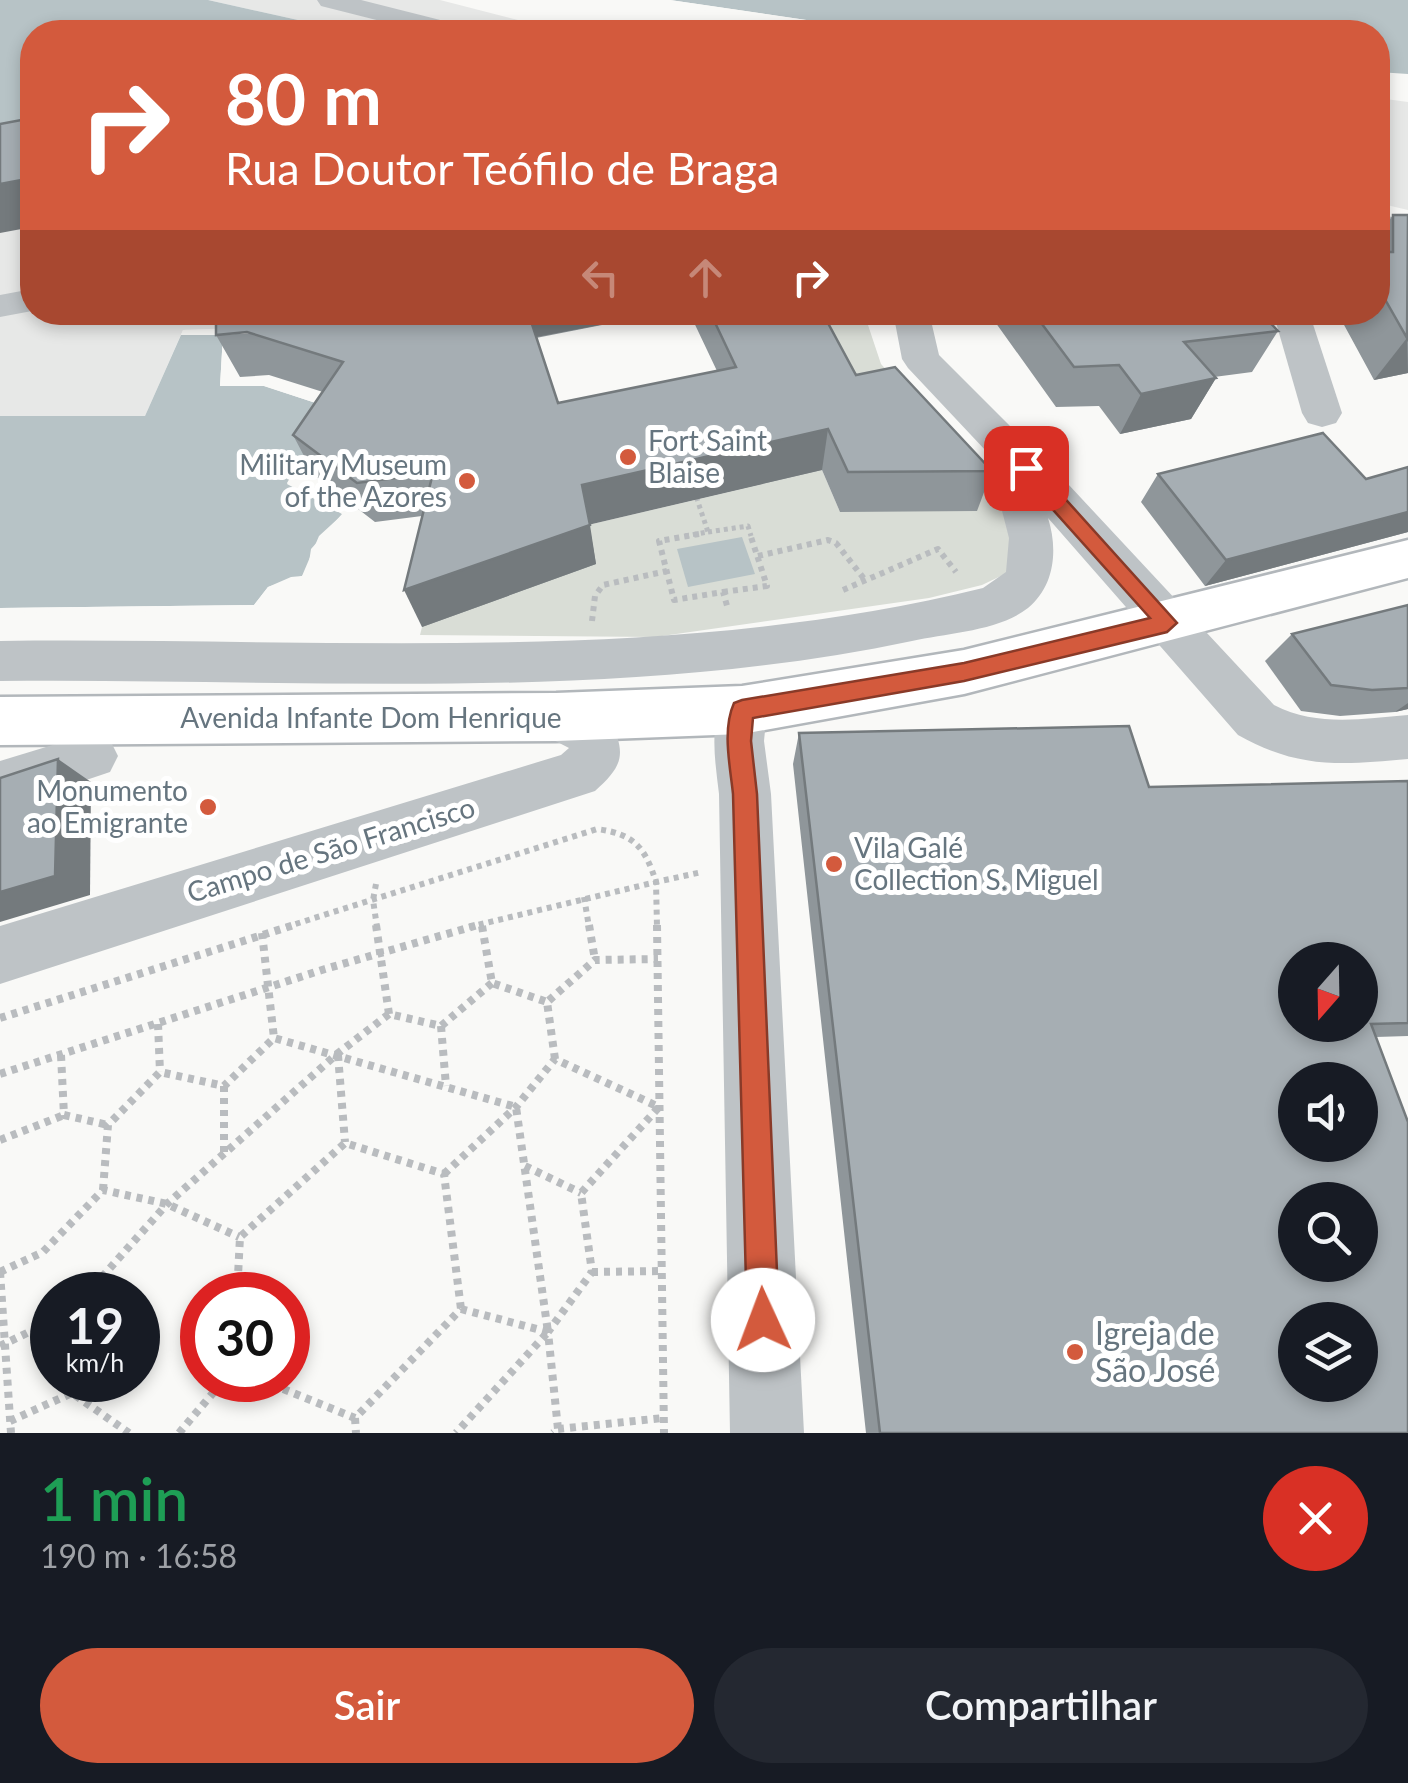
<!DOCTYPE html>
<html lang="pt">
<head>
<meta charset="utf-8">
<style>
  :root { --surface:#171b24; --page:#242831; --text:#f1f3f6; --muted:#9ea1a6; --accent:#d35a3d }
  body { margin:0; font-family:Lato,sans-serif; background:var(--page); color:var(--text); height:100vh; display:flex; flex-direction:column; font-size:38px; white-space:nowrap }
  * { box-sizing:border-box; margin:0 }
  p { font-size:32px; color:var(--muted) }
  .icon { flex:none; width:55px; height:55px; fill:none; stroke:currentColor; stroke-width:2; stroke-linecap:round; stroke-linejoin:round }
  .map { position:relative; height:1433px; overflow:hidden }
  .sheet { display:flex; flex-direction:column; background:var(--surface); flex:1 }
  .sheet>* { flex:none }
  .hud { position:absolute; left:20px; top:20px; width:1370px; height:305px; border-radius:40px; box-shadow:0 5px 15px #0003; background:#d35a3d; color:#fff; overflow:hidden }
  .needle { width:65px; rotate:200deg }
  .tools { position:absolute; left:1278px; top:942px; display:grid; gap:20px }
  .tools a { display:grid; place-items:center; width:100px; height:100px; border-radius:50%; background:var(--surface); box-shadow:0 5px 15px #0003; font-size:50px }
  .speed { position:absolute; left:30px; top:1272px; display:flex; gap:20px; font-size:50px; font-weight:700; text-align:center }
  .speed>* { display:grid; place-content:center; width:130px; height:130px; border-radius:50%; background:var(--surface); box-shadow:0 5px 15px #0003; line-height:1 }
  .speed small { font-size:25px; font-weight:400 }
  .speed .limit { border:15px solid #d22; background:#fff; color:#111 }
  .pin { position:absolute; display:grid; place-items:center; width:85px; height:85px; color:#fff; margin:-42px; border-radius:20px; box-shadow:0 5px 15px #0006 }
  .me { position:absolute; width:110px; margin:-55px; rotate:358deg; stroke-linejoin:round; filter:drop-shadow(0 0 8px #0008) }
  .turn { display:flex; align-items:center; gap:35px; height:210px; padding:0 40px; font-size:45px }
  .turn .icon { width:130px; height:130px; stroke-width:2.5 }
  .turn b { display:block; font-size:70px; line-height:85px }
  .lanes { display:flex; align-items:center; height:95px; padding:0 40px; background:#0003; justify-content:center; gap:50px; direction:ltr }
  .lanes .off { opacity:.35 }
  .round { display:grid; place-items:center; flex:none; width:105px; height:105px; border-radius:52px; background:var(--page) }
  .summary { display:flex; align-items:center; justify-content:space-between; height:170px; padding:0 40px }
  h1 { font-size:60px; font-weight:600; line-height:75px; color:#1e9e55 }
  .primary-button { display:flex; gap:20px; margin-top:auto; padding:20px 40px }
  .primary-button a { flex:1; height:115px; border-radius:60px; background:var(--accent); color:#fff; font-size:40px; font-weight:600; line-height:115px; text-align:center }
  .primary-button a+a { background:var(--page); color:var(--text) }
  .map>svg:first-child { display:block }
  .built { fill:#e7e8e7 }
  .green { fill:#d9ddd6 }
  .water { fill:#b7c3c6 }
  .pier { fill:#f9f9f7 }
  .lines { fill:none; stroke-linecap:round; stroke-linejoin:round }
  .major-casing { stroke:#b2b7bb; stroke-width:5 }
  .path-far2 { stroke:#b9bcbf; stroke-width:5; stroke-dasharray:4 4; stroke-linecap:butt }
  .path-far1 { stroke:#b9bcbf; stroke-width:6; stroke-dasharray:5 5; stroke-linecap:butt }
  .path { stroke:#b9bcbf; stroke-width:8; stroke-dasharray:6 6; stroke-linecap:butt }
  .minor { fill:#bec3c6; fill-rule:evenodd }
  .major { fill:#fff; fill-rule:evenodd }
  .wall { fill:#8f969a }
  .shaded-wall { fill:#747a7d }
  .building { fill:#a6aeb3; stroke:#747a7d; stroke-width:2.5; fill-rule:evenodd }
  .route { fill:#d35a3d; stroke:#893a28; stroke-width:2.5 }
  .poi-dot { fill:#d35a3d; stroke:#fff; stroke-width:4 }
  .labels { text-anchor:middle; stroke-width:10; stroke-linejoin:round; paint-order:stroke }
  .poi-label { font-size:28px; fill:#66757f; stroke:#fff; text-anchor:start }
  .street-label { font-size:28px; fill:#66757f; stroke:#fff }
  .near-poi-label { font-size:32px; fill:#66757f; stroke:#fff; text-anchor:start }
</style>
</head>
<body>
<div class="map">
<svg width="1408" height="1433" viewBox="0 0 1408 1433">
  <rect width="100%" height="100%" fill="#f9f9f7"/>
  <g class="built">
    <polygon points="208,0 440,0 565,32 352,32"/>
    <polygon points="1378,98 1408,102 1408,210 1378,203"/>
    <polygon points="32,151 32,312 239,313 238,328 183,330 145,416 0,416 0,157"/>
  </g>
  <polygon class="green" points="794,313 864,313 881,364 1010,505 1015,561 1005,574 982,585 929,598 655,637 420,635 422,627 588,525 822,470 840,512"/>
  <g class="water">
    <polygon points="0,0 208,0 352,32 32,32 32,151 0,157"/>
    <polygon points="670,0 1408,0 1408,74 1378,72 1378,32 888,32"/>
    <polygon points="223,334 220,386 264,386 331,408 287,483 343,514 319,536 302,576 268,587 254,605 0,608 0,416 145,416 181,335"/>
    <polygon points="742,537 755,574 688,587 677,549"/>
  </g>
  <g class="pier">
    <polygon points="665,0 670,0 888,32 855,32 669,5"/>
    <polygon points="223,329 228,335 225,381 265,382 333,403 336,410 294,482 347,512 316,550 313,571 305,581 271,591 255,610 0,613 0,608 254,605 268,587 291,577 302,576 308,569 311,549 342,514 287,484 331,408 264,386 220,386 223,335 181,335 183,330"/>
  </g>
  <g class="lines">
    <g class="major-casing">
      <polygon id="major" points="1408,540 1408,578 964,694 742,734 556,741 0,745 0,697 556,693 742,686 964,650"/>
    </g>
    <g class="path-far2">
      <polyline points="708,532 748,526 751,536"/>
      <polyline points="685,536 708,532 697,499"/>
    </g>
    <g class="path-far1">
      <polyline points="699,534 659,541 674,600 723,592 728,609"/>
      <polyline points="758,556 828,540 836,543 865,580"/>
      <polyline points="843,590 938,549 956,572"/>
      <polyline points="723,592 767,586 750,534"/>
      <polyline points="592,621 595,596 603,585 667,571"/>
      <polyline points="376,884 373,900 377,927"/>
      <polyline points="584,897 589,927"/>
      <path d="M286,927L597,829C634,834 645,847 656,882L702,872"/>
      <polyline points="469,927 656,882 657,927"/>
    </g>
    <g class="path">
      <polyline points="376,925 389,1014"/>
      <polyline points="589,925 595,960"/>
      <polyline points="657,925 664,1433"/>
      <polyline points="482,926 492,983 547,1002"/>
      <polyline points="262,933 274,1038"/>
      <polyline points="0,1018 294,925"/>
      <polyline points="158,1024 160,1072"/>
      <polyline points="441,1026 446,1086"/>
      <polyline points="61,1055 64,1115 108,1125"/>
      <polyline points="338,1055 345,1142"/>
      <polyline points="555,1059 547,1002 595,960 658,959"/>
      <polyline points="0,1074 325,969 478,925"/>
      <polyline points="224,1086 224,1155"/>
      <polyline points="0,1140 64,1115"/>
      <polyline points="525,1166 581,1193"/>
      <polyline points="444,1174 516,1107 555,1059 659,1107 581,1193 592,1272 548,1332 558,1429 553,1433"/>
      <polyline points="103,1190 108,1125 160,1072 224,1086 274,1038 516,1107 548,1332 456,1433"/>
      <polyline points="0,1272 43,1252 103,1190 167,1204 239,1237"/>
      <polyline points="0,1272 11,1433"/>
      <polyline points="592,1272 661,1271"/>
      <polyline points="86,1295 167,1204 337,1054 389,1014 441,1026 492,983"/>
      <polyline points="237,1295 240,1237 345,1143 444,1174 461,1309"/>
      <polyline points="461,1309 548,1332"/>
      <polyline points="0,1346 52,1321"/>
      <polyline points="261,1380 355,1418 461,1309"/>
      <polyline points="355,1418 356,1433"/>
      <polyline points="10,1421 72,1393 129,1433"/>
      <polyline points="558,1429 663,1418"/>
      <polyline points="179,1433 224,1380"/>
    </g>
    <g class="minor">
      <polygon points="317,0 361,0 464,26 468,32 424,32 321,6"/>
      <polygon points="1378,215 1408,219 1408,239 1378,235"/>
      <polygon points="32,289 32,311 0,317 0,295"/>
      <path d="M893,312H929L939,355L1068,484L1274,705C1317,727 1361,719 1408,715V759C1341,765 1299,769 1238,735L1048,518C1058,549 1055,586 1028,608C999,631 947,633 912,641C613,704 304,678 0,681V641C327,637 662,667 983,588L1006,572L1009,538L1000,503L1006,492L1020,487L908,368L902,359Z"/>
      <polygon points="1273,312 1309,312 1342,413 1336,423 1322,427 1308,423 1302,413"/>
      <path d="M742,689L760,695L767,710L764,741L771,794L804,1433H730L719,794C715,760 709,727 724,695Z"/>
      <path d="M556,695L610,719C626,754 624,765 595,791L0,984V926L561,755L569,748L538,732L531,717L538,702Z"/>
      <polygon points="92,733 110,740 118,756 110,772 0,809 0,761"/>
    </g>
    <use href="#major" class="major"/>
  </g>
  <g class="wall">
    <polygon points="1393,215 1408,215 1408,373 1374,380 1337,312 1378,312 1378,237"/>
    <polygon points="668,312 536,338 558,403 717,371 689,312 822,312 856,375 992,471 977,511 840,512 822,470 589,524 596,564 422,627 422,516 375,522 314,475 293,435 323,392 269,375 240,377 216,335"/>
    <polygon points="988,312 1260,312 1278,331 1252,372 1214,377 1216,378 1191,419 1120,434 1099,406 1056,407"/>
    <polygon points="1408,467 1408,532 1205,586 1141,502 1158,474 1366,479"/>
    <polygon points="1408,605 1408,709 1395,712 1340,716 1301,711 1265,661 1292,634"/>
    <polygon points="799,733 1149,787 1408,781 1408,1036 1376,1037 1408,1433 866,1433 793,764"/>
  </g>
  <g class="shaded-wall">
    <polygon points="32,178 32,227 0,233 0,184"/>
    <polygon points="526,312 668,312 531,338"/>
    <polygon points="1407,338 1408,373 1374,380"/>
    <polygon points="1216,378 1191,419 1120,434 1141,394"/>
    <polygon points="828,429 822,470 588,525 582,485"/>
    <polygon points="1408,512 1408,532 1205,586 1226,560"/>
    <polygon points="590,525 596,564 422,627 404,590"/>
    <polygon points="1408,703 1408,709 1395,712"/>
    <polygon points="58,759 91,782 90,895 0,922 0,892"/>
  </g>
  <g class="building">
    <polygon points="32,118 32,178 0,184 0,124"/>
    <polygon points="1393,215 1408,215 1407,338 1378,287 1378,252 1393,252"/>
    <polygon points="216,312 528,312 558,403 736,367 710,312 822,312 856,375 895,367 992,471 848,472 828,429 582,485 590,525 404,590 433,473 357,483 293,435 343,362 247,332 216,335"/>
    <polygon points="1033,312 1260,312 1278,331 1184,342 1216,378 1141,394 1119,365 1074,367"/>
    <polygon points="1323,433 1366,479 1408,467 1408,512 1226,560 1158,474"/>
    <polygon points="1408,605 1408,688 1372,690 1331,685 1292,634"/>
    <path d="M1129,726L1149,787L1408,781V1023L1371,1024L1408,1122V1433H880L799,733ZM1295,960H1360V1025H1295ZM1295,1080H1360V1145H1295ZM1295,1200H1360V1265H1295ZM1295,1320H1360V1385H1295Z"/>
    <polygon points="58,759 55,876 0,892 0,778"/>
  </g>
  <path class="route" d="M1026,461L1033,463L1177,623L1167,632L964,681L753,718L751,741L757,794L779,1320L774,1331L763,1335L751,1331L747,1320L733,794C730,765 722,730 734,703L742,700L964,663L1150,618L1020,473V463Z"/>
  <g class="poi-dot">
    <circle cx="628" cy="457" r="10"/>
    <circle cx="467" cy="481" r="10"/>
    <circle cx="208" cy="807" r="10"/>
    <circle cx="834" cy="864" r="10"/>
    <circle cx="1075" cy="1352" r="10"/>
  </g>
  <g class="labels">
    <g class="poi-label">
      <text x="648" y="451">Fort Saint<tspan x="648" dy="32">Blaise</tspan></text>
      <text x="447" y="475" text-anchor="end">Military Museum<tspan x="447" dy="32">of the Azores</tspan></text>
      <text x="188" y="801" text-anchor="end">Monumento<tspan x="188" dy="32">ao Emigrante</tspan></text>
      <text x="854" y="858">Vila Galé<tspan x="854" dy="32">Collection S. Miguel</tspan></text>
    </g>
    <g class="street-label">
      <text x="371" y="728">Avenida Infante Dom Henrique</text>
      <text transform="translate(331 850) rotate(-17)" y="10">Campo de São Francisco</text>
    </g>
    <g class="near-poi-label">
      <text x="1095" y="1345">Igreja de<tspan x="1095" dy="37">São José</tspan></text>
    </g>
  </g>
</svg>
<div class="tools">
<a><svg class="needle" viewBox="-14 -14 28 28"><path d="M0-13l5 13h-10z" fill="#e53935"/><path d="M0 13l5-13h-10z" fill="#9ea1a6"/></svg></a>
<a><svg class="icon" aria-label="sound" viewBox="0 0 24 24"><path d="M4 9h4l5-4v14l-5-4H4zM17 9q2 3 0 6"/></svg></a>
<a><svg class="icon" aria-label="search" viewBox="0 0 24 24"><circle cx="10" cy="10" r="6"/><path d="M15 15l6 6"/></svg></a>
<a><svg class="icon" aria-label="layers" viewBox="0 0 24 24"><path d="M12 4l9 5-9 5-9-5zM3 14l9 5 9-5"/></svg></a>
</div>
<div class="speed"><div>19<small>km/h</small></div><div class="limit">30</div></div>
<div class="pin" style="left:1026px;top:468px;background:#d93025"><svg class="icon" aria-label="arrive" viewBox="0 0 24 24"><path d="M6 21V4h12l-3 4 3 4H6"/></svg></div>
<svg class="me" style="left:763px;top:1320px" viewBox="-20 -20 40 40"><circle r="19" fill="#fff"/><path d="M0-13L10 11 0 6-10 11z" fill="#d35a3d"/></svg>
<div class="hud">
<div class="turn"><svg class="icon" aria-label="right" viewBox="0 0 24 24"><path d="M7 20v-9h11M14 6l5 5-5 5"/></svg><div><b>80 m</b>Rua Doutor Teófilo de Braga</div></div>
<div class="lanes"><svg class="icon off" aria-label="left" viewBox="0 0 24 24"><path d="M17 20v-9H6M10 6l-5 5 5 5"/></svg><svg class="icon off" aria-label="ahead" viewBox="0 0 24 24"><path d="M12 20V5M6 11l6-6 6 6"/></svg><svg class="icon" aria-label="right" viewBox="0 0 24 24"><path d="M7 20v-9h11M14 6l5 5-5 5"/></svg></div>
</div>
</div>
<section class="sheet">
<div class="summary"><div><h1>1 min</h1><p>190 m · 16:58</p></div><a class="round" style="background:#d93025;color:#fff"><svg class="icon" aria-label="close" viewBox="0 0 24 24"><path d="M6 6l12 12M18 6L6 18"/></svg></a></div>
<div class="primary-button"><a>Sair</a><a>Compartilhar</a></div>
</section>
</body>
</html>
